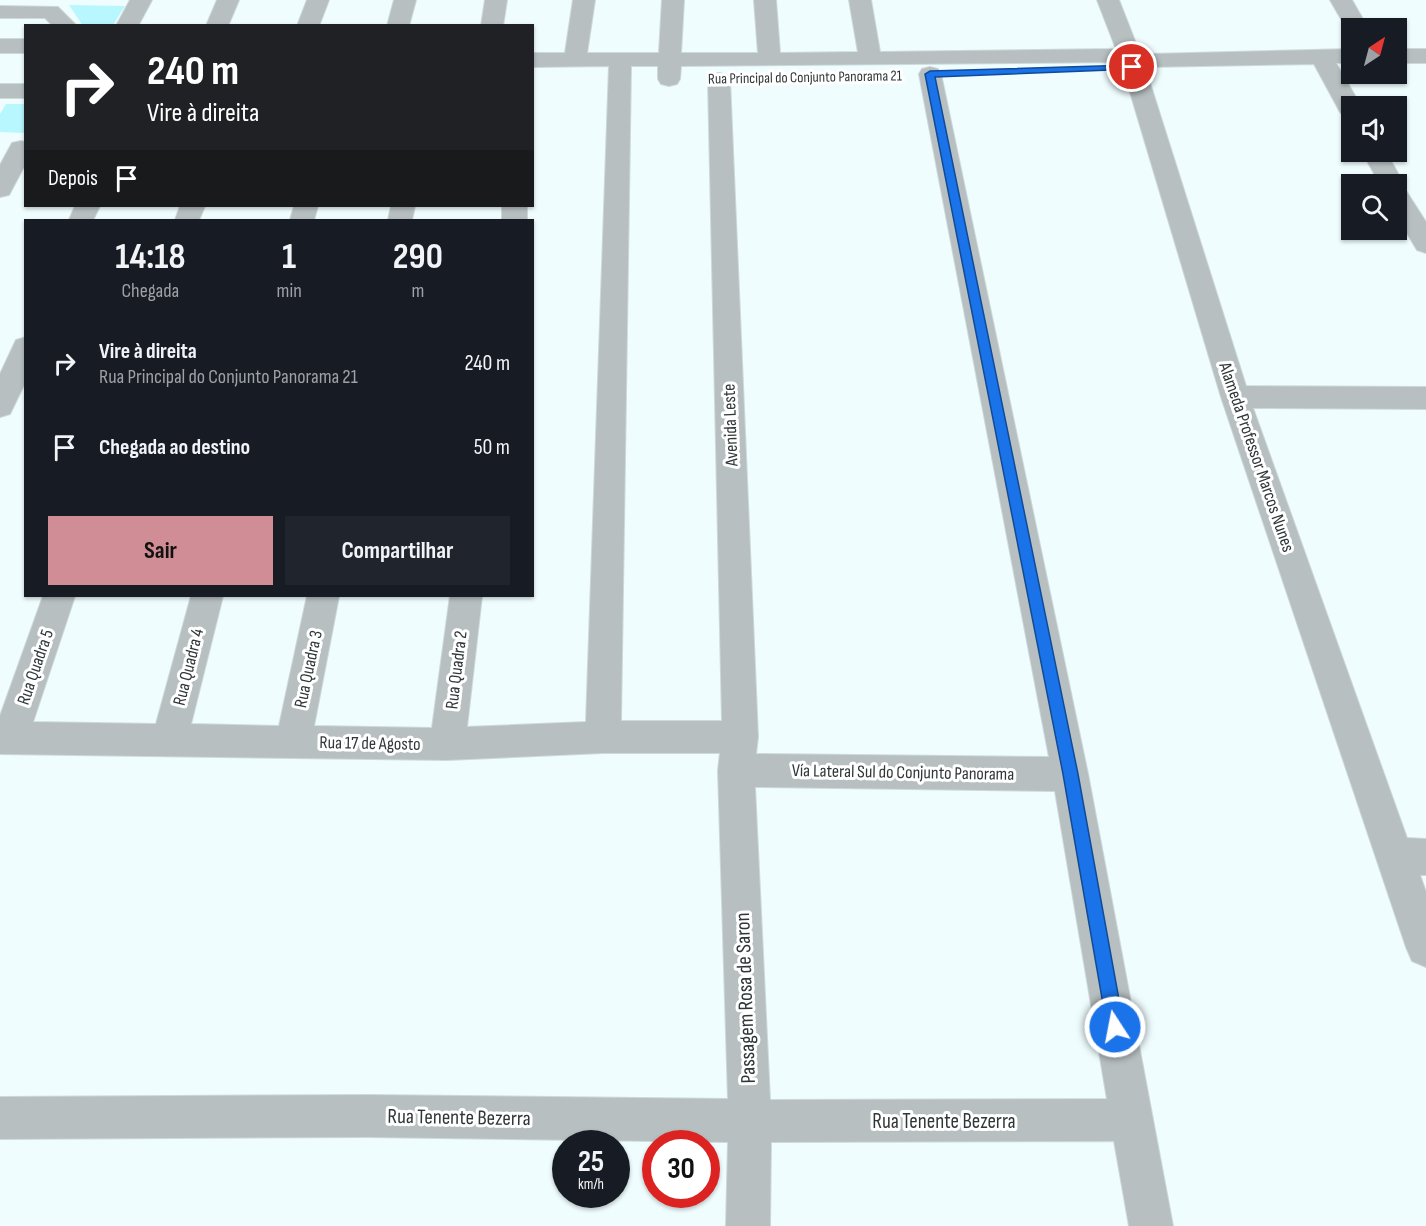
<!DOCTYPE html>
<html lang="pt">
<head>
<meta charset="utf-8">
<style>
  :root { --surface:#171b24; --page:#20242c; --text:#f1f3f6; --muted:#9ea1a6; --accent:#d08d95 }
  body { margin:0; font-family:"Sofia Sans Condensed",sans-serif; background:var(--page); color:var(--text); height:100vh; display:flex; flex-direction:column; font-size:22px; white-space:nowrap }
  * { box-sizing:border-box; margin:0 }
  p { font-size:20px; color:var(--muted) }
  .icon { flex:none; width:33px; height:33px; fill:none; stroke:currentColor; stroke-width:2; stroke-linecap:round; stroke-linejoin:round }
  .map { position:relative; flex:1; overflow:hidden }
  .side { position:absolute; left:24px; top:219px; width:510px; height:378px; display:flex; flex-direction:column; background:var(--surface); border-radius:0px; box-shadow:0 2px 4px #0004 }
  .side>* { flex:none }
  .hud { position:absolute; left:24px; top:24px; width:510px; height:183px; border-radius:0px; box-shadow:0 2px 4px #0004; background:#202124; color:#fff; overflow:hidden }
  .needle { width:39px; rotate:36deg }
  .fabs { position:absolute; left:1341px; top:18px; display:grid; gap:12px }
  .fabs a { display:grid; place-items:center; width:66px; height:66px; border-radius:0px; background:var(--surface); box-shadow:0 2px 4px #0004; font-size:30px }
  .speed { position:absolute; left:552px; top:1130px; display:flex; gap:12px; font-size:30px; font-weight:700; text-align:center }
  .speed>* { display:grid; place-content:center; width:78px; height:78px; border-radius:50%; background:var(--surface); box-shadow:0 2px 4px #0004; line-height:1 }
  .speed small { font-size:15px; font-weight:400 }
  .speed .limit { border:9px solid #d22; background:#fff; color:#111 }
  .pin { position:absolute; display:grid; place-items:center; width:51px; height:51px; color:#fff; margin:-26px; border:3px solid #fff; border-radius:50%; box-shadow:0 2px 6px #0007 }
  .me { position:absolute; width:66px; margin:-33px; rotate:349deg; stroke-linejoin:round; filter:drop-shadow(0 0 4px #0008) }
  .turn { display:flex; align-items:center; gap:21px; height:126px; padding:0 24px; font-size:27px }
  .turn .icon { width:78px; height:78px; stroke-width:2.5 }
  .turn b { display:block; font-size:42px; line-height:51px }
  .then { display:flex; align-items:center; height:57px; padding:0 24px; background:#0003; gap:12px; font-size:22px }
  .eta { display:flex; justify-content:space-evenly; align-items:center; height:102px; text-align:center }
  .eta b { font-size:36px; font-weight:700; line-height:42px }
  .button { display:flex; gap:12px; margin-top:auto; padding:12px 24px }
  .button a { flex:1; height:69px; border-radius:0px; background:var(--accent); color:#111; font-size:24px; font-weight:700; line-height:69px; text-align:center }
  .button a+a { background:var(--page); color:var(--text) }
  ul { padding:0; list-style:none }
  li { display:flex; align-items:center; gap:18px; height:84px; padding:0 24px }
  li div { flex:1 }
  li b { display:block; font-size:22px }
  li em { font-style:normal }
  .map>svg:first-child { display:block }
  .green { fill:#b9f7fe }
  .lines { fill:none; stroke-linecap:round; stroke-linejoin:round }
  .street-casing { stroke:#cdd9db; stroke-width:2 }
  .street { fill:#b7bfc0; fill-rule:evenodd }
  .route { fill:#1a73e8; stroke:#114b97; stroke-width:1.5 }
  .labels { text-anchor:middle; stroke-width:6; stroke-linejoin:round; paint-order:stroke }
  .far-street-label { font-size:15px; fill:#303738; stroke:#fff }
  .street-label { font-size:18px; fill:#303738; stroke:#fff }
  .near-street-label { font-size:21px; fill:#303738; stroke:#fff }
</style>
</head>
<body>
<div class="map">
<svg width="1426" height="1226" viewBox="0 0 1426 1226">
  <rect width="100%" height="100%" fill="#effdff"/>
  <g class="green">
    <polygon points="69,5 125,6 113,25 83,26"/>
    <polygon points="6,104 25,104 25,133 0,132 0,114"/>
  </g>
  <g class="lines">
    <g class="street-casing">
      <g id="street">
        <polygon points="130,0 152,0 138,26 116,26"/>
        <polygon points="217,0 239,0 228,26 206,26"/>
        <polygon points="307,0 329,0 319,26 297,26"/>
        <polygon points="394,0 416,0 409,26 387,26"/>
        <polygon points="485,0 507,0 503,26 481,26"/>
        <path d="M573,0H595L587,53H659L662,0H684L681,53H758L754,0H776L780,53L858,52L849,0H871L880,52L1116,49L1097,0H1119L1139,51L1150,54L1352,49V63H1336L1361,106H1352V119L1344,117L1340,112L1314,64L1145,67L1246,386L1426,387V409L1253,408L1407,838L1426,839V875H1420L1426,892V967L1412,961L1406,947L1221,397L1121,62L681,66L680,79L677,84L669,86L661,84L658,79V66H631L621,721H722L708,80L711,75L719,73L727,75L730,80L758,737L756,754L1049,757L919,74L922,69L930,67L938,69L941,74L1088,774L1173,1226H1129L1114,1141L771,1142L770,1226H726L728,1142L368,1137L0,1139V1097L368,1095L728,1099L718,770L720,753H603L447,760L0,754V716L43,596H75L33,722L156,724L191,596H223L191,724L279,726L307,596H339L314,726L432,728L450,596H482L467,727L586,722L609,66L532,67V53H565ZM755,787L1055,791L1107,1099L770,1100Z"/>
        <polygon points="1330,0 1352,0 1368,28 1352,28 1352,33 1349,33"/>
        <polygon points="0,6 58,7 77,26 53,26 45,18 0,18"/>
        <rect x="0" y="39" width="26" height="14"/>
        <rect x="1396" y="49" width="30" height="14"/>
        <rect x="0" y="84" width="26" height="14"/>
        <polygon points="21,141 26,142 26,163 9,195 0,197 0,165 12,143"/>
        <polygon points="1362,152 1386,152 1404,184 1403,186 1426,222 1426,253 1417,250 1396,215 1396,184 1380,184"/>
        <polygon points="75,206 100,206 93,220 69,220"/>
        <polygon points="180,206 205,206 199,220 175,220"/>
        <polygon points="294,206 318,206 314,220 290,220"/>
        <polygon points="391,206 415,206 412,220 388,220"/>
        <rect x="502" y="206" width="25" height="14"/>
        <polygon points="26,337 26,381 10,414 0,417 0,374 16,340"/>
      </g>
    </g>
    <use href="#street" class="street"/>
  </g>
  <polygon class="route" points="1132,65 1137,67 1136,69 935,77 1078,774 1124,1027 1121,1033 1115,1035 1109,1033 1107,1027 1063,774 925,74 930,71"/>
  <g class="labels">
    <g class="far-street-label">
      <text transform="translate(805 77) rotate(-1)" y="5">Rua Principal do Conjunto Panorama 21</text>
    </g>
    <g class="street-label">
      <text transform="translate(730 425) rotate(-92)" y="6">Avenida Leste</text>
      <text transform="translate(1257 457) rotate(71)" y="6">Alameda Professor Marcos Nunes</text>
      <text transform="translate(35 667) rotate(-71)" y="6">Rua Quadra 5</text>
      <text transform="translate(188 667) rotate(-76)" y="6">Rua Quadra 4</text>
      <text transform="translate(308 669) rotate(-78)" y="6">Rua Quadra 3</text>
      <text transform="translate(456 670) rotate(-83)" y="6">Rua Quadra 2</text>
      <text transform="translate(370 743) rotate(1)" y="6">Rua 17 de Agosto</text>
      <text transform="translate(903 772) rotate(1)" y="6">Vía Lateral Sul do Conjunto Panorama</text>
    </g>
    <g class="near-street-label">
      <text transform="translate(745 998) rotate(-92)" y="7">Passagem Rosa de Saron</text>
      <text transform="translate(459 1117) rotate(1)" y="7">Rua Tenente Bezerra</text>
      <text x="944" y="1128">Rua Tenente Bezerra</text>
    </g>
  </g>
</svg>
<div class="fabs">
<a><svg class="needle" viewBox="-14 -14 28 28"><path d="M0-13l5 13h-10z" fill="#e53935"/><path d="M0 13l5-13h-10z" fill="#9ea1a6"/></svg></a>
<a><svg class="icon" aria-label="sound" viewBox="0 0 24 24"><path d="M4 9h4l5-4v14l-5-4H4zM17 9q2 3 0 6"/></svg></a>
<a><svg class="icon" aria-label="search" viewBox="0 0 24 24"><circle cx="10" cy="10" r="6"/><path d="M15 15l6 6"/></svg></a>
</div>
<div class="speed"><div>25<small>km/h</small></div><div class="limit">30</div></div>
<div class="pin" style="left:1132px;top:67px;background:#d93025"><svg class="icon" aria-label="arrive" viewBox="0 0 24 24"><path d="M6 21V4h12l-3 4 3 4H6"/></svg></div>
<svg class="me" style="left:1115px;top:1027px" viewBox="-20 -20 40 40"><circle r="17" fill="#1a73e8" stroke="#fff" stroke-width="3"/><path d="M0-11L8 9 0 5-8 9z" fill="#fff"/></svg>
<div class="hud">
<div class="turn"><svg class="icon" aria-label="right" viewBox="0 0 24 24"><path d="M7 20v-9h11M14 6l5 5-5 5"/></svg><div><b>240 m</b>Vire à direita</div></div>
<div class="then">Depois<svg class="icon" aria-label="arrive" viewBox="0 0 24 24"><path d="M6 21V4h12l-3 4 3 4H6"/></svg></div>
</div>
<section class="side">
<div class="eta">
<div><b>14:18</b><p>Chegada</p></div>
<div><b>1</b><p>min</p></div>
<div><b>290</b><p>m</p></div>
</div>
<ul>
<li><svg class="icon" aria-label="right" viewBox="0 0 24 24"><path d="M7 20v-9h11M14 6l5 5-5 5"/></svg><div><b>Vire à direita</b><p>Rua Principal do Conjunto Panorama 21</p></div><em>240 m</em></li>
<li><svg class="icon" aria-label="arrive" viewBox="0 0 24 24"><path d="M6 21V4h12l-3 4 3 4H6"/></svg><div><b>Chegada ao destino</b></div><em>50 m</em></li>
</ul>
<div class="button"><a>Sair</a><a>Compartilhar</a></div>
</section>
</div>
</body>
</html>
